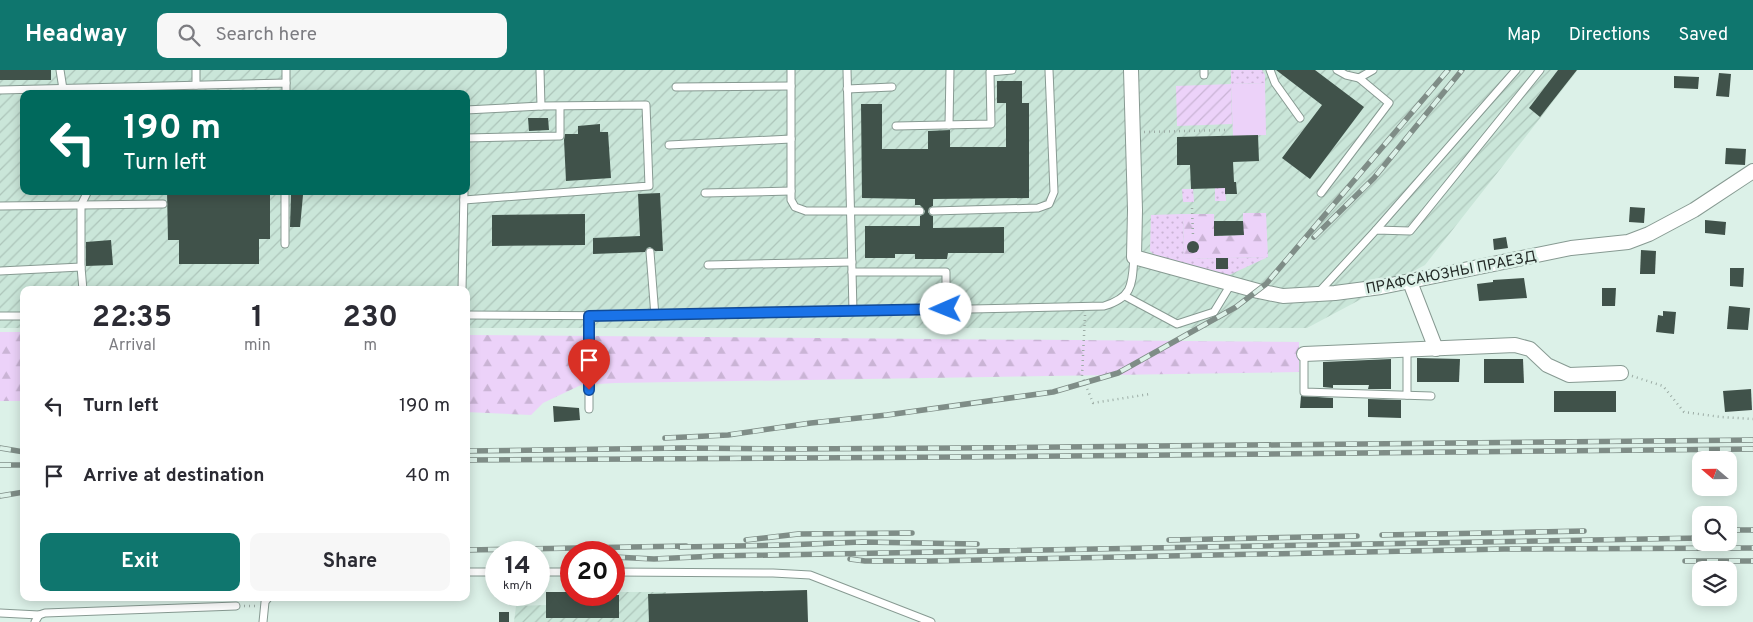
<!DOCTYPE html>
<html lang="en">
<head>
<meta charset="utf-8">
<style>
  :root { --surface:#fff; --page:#f7f7f7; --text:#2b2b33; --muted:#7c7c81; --accent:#0f766e }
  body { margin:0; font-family:Overpass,sans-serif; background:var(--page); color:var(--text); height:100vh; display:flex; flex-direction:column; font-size:19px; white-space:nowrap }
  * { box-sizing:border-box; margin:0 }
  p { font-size:16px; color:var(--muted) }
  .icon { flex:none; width:28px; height:28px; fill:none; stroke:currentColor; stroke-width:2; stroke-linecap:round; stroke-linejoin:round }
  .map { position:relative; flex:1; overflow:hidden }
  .sheet { position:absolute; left:20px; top:216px; width:450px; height:315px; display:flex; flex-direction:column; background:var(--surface); border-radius:10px; box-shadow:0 2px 12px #0003 }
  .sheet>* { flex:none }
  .guide { position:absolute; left:20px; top:20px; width:450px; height:105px; border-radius:10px; box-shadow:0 2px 12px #0003; background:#00695c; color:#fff; overflow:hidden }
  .needle { width:32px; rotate:290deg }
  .fabs { position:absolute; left:1692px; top:381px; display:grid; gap:10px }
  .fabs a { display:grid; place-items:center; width:45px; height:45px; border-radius:10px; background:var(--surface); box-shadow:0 2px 12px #0003; font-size:25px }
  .speed { position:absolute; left:485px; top:471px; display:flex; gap:10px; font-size:25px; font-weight:700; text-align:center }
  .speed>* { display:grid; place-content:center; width:65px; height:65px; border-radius:50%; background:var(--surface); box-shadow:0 2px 12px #0003; line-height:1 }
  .speed small { font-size:12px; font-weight:400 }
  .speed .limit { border:8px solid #d22; background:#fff; color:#111 }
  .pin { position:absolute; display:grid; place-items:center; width:42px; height:42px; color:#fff; margin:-51px -21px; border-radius:50% 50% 50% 0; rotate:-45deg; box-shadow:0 0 5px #0007 }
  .pin .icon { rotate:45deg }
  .me { position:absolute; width:55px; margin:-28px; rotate:269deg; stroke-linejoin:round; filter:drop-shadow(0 0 4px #0008) }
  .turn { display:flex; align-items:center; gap:18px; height:105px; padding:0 20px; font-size:22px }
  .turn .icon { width:65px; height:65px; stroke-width:2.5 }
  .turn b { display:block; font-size:35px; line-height:42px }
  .eta { display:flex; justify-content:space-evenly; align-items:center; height:85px; text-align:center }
  .eta b { font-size:30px; font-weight:700; line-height:35px }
  .cta { display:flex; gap:10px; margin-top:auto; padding:10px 20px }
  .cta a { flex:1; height:58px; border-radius:10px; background:var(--accent); color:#fff; font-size:20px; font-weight:700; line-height:58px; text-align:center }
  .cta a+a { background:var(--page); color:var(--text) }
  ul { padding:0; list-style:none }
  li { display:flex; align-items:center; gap:15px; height:70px; padding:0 20px }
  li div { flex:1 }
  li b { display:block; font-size:19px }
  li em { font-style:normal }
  header { display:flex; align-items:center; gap:30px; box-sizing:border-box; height:70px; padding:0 25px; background:var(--accent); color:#fff }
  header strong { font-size:24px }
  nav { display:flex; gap:28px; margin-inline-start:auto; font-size:18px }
  .search { width:350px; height:45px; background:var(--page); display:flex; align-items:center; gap:12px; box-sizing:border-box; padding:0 18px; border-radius:10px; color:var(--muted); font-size:19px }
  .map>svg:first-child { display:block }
  .industrial { fill:url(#industrial-furrows); fill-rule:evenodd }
  .grass { fill:url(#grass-dots) }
  .forest { fill:url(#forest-firs) }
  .garden { fill:url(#garden-furrows) }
  .pitch { fill:#ecd2f9 }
  .building { fill:#40524a }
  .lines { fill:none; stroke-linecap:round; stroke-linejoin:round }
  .service-casing { stroke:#879a92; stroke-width:9 }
  .minor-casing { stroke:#879a92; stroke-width:16 }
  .path { stroke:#9caca5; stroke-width:2.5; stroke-dasharray:1 4; stroke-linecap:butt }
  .service { stroke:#fff; stroke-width:7 }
  .minor { stroke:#fff; stroke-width:14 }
  .rail-casing { stroke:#7f8d87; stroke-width:5.5 }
  .rail { stroke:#dcf1e8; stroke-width:4; stroke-dasharray:11; stroke-linecap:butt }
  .route-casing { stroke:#114b97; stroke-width:12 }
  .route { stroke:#1a73e8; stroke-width:9 }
  .labels { text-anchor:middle; stroke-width:5; stroke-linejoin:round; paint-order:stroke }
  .street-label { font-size:15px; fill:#222926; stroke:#dcf1e8 }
</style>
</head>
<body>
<header>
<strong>Headway</strong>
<div class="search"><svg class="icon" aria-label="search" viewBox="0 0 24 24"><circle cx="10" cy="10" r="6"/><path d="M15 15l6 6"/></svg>Search here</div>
<nav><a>Map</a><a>Directions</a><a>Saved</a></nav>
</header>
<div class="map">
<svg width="1753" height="552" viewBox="0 0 1753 552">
  <defs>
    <pattern id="industrial-furrows" width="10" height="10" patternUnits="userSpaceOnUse" patternTransform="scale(1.25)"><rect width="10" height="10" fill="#cae6d9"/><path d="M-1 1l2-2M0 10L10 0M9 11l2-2" fill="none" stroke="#adc5ba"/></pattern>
    <pattern id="grass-dots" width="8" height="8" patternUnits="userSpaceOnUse" patternTransform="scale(1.25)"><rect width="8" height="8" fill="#ecd2f9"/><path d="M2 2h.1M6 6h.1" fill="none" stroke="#cab4d5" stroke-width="1.8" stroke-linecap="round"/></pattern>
    <pattern id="forest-firs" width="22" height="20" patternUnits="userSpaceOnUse" patternTransform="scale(1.25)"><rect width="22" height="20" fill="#ecd2f9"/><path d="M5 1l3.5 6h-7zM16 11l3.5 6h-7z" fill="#cab4d5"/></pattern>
    <pattern id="garden-furrows" width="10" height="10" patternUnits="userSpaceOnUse" patternTransform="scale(1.25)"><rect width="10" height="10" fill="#ecd2f9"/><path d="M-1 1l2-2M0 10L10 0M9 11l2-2" fill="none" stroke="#cab4d5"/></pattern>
  </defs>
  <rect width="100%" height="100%" fill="#dcf1e8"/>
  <g class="industrial">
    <path d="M0,0H1578L1425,195L1307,258H466V220H24V258H0ZM24,24H466V121H24Z"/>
    <polygon points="546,522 571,522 571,525 614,525 614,522 666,522 666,552 514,552 516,536 546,535"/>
  </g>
  <g class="grass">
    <polygon points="1231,0 1262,0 1265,5 1265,13 1231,14"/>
    <polygon points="1215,118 1225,118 1226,131 1215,131"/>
    <polygon points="1182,119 1193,119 1194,132 1183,132"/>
    <polygon points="1183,144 1184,189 1268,187 1227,206 1157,187 1150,181 1151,145"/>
  </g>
  <g class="forest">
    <polygon points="1243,143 1266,143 1268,187 1184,189 1183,144 1214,144 1215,166 1243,165"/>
    <rect x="0" y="262" width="24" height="69"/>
    <polygon points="466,265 1299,272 1299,302 615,313 581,315 543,333 531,345 466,342"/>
  </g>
  <polygon class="garden" points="1231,14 1232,54 1177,56 1176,16"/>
  <polygon class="pitch" points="1265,13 1266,65 1233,66 1231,14"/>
  <g class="building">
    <rect x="0" y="0" width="51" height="10"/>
    <polygon points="1276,0 1315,0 1364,37 1310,109 1282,88 1322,35"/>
    <polygon points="1558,0 1577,0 1540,47 1529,38"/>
    <polygon points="1719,3 1731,4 1729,27 1716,26"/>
    <polygon points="1674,6 1699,7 1698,19 1674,18"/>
    <polygon points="997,11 1022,11 1022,33 1029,33 1029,128 933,129 933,136 929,138 928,142 930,145 933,146 933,158 1004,157 1004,183 948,183 947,189 915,189 915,184 895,184 895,188 865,188 865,156 920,156 920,146 924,144 925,141 920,135 915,135 915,129 862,128 861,34 882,34 882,79 928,79 928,61 950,60 950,77 1006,77 1006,33 997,33"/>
    <polygon points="528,48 548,48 549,60 529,61"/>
    <polygon points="600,54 600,62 608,62 611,108 566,111 564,70 565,64 578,64 578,56"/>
    <polygon points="1258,65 1259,91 1233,92 1234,112 1236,112 1237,124 1225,124 1225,118 1191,119 1190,95 1177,95 1177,67"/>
    <polygon points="1726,78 1746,79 1745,95 1725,94"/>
    <polygon points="167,121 270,121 270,169 259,169 259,194 179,194 179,170 168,170"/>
    <polygon points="660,123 663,181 655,181 650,177 647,178 645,182 593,184 593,168 640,166 638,124"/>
    <polygon points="291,124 303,125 300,157 290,157"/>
    <polygon points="1630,137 1645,138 1644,153 1629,152"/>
    <polygon points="585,144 585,175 492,176 492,145"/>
    <polygon points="1705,150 1726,152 1725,165 1705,163"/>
    <polygon points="1214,151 1243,151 1244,165 1214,166"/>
    <polygon points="1506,167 1508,178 1494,180 1493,169"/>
    <polygon points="111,170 113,195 86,196 86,172"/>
    <circle cx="1193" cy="177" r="6"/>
    <polygon points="1641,180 1656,181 1655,204 1640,204"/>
    <rect x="1216" y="188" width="12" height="11"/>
    <polygon points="1730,198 1744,198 1743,217 1730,216"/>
    <polygon points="1524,208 1527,228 1479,231 1477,214 1493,212 1493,210"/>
    <polygon points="1602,218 1616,218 1615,236 1602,236"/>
    <polygon points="1729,236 1750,238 1748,260 1727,259"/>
    <polygon points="1663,241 1676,242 1674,264 1656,262 1658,245 1663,246"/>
    <polygon points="1417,288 1460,289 1459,312 1417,312"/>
    <polygon points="1391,289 1391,319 1368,319 1369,315 1333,315 1333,318 1323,317 1323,292"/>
    <polygon points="1484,289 1523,289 1524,313 1484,313"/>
    <polygon points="1751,319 1752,340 1725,342 1723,321"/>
    <rect x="1554" y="321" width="62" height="21"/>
    <polygon points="1301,326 1333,328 1333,338 1300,338"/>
    <polygon points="1368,329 1401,330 1401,348 1368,347"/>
    <polygon points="553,336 579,338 580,350 554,352"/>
    <polygon points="807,520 808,552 649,552 648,524"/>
    <polygon points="546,522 571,522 571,525 619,525 619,548 546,548"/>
    <rect x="499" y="542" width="10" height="10"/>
  </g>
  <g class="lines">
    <g class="service-casing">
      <g id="service">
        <polyline points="60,0 63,19"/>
        <polyline points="196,0 196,15"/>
        <polyline points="791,0 791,130 795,137 806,141 920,141"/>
        <polyline points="847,0 853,241"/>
        <polyline points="1204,0 1204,5"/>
        <polyline points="1270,0 1275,13 1300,48"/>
        <polyline points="1337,0 1346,5 1359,8 1373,0"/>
        <polyline points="286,13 286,0"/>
        <polyline points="676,17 791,16"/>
        <polyline points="847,19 892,17"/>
        <polyline points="0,20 286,13 286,24"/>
        <polyline points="466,40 541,36"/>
        <polyline points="949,55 950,0"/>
        <polyline points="896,56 991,54 990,2 1012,0"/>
        <polyline points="466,68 560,66 560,37"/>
        <polyline points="669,75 791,69"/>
        <polyline points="705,123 791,121"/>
        <polyline points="1321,123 1389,33 1359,8"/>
        <polyline points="464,130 649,116 646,35 541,36 540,0"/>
        <polyline points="0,136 163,134"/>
        <polyline points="933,141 1038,138 1049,134 1054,122 1049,0"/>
        <polyline points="1376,160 1516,0"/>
        <polyline points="285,174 285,121"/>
        <polyline points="650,182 655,246"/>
        <polyline points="708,195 852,192"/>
        <polyline points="0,201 81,197"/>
        <polyline points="852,202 946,202 946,239"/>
        <polyline points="83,220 81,197 81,135 88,121"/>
        <polyline points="462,220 464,121"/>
        <polyline points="1318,223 1376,160 1410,161 1540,0"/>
        <polyline points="1125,226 1177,254 1214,242 1231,214"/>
        <path d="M466,245L655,246L1104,236C1133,227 1132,215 1134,187"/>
        <polyline points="0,246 24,246"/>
        <polyline points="1304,284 1304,322 1431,326"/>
        <polyline points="1407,325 1407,280"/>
        <polyline points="589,339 589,246"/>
        <polyline points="466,502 496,502"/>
        <polyline points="539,502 571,502"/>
        <polyline points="614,502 773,503 810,505 931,552"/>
        <polyline points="0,543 39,545"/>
        <polyline points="35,552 39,545 45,543 236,536"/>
        <polyline points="263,552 265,532 268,528"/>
      </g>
    </g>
    <g class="minor-casing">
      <g id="minor">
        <polyline points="1131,0 1135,140 1134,187 1258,221 1283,226 1335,223 1381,217 1571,178 1628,172 1649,164 1694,140 1753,101"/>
        <polyline points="1410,212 1436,279"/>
        <polyline points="1304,284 1515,275 1530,279 1547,295 1569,305 1621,303"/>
      </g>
    </g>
    <g class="path">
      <polyline points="1144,62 1225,60"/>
      <polyline points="1192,138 1193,166"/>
      <polyline points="1085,245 1082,306 1093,333 1150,324"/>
      <polyline points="1632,306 1663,316 1684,342 1721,347 1753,349"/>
      <polyline points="244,536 256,536"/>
    </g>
    <use href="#service" class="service"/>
    <use href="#minor" class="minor"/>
    <g class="rail-casing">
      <g id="rail">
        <polyline points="1314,167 1374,108 1462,0"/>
        <polyline points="665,368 728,365 811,353 887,345 1053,322 1118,303 1236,237 1266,214 1448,0"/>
        <polyline points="0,378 24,382"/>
        <polyline points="466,381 682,378 791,379 961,378 1753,370"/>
        <polyline points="466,390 965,387 1753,379"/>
        <polyline points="0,395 24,395"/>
        <polyline points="0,426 24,422"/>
        <polyline points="1729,460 1753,460"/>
        <polyline points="1382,465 1584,461"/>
        <polyline points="746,470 798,464 912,463"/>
        <polyline points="1169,470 1357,466"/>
        <polyline points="680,477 785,475 862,472 977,474"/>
        <polyline points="466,480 686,476"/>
        <polyline points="614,487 654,489 715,486 1701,468"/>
        <polyline points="850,489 865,491 931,491 1504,479 1753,478"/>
        <polyline points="1685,491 1753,491"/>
      </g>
    </g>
    <use href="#rail" class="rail"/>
  </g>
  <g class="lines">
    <g class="route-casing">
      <polyline id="route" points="589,320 589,246 946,239"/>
    </g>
    <use href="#route" class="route"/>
  </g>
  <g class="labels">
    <g class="street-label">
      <text transform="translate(1451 202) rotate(-11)" y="5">ПРАФСАЮЗНЫ ПРАЕЗД</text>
    </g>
  </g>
</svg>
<div class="fabs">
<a><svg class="needle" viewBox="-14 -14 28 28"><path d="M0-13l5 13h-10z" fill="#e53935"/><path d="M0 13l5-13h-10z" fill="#7c7c81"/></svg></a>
<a><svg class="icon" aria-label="search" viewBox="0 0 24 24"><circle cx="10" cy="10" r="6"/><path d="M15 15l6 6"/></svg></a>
<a><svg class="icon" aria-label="layers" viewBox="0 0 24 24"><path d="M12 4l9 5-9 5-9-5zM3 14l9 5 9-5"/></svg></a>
</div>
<div class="speed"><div>14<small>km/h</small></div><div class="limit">20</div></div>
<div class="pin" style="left:589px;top:320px;background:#d93025"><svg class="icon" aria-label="arrive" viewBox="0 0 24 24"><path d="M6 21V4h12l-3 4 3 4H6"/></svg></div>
<svg class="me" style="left:946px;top:239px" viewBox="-20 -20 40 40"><circle r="19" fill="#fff"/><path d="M0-13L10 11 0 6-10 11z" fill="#1a73e8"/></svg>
<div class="guide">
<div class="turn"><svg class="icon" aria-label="left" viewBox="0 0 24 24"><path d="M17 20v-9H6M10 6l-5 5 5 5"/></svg><div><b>190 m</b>Turn left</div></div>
</div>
<section class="sheet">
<div class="eta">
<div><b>22:35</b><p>Arrival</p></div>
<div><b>1</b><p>min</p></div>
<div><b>230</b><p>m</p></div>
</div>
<ul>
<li><svg class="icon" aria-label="left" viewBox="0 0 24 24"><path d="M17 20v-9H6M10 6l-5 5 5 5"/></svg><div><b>Turn left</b></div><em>190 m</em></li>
<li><svg class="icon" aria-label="arrive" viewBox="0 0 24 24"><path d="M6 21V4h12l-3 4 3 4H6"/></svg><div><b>Arrive at destination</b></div><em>40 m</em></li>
</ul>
<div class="cta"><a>Exit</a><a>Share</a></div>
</section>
</div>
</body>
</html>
